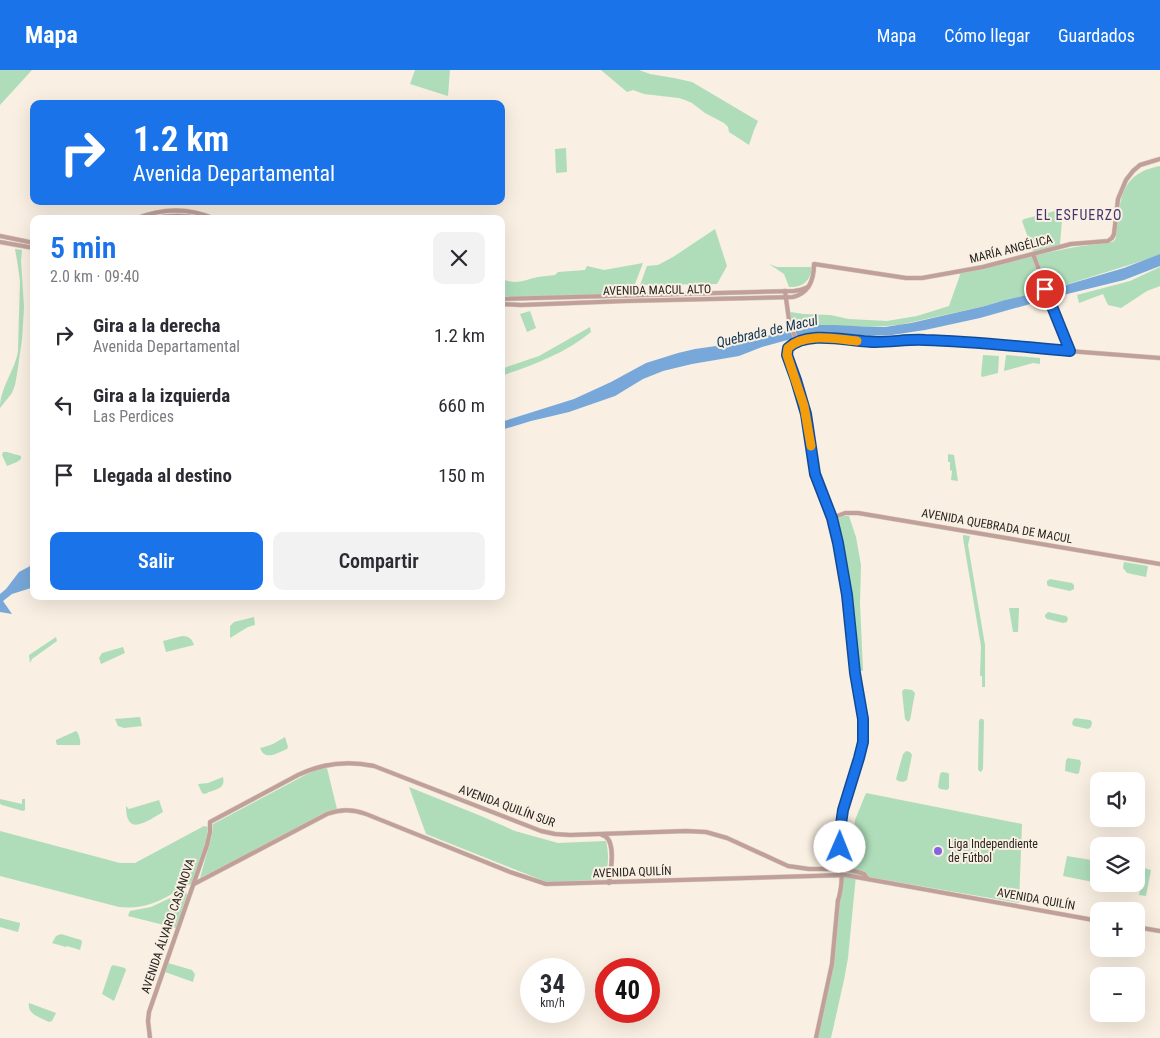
<!DOCTYPE html>
<html lang="es">
<meta charset="utf-8">
<style>
body{margin:0;font-family:"Roboto Condensed",sans-serif;background:#f2f2f3;color:#2b2b33;height:100vh;display:flex;flex-direction:column;font-size:19px;white-space:nowrap}
*{box-sizing:border-box;margin:0}
p{font-size:16px;color:#7c7c81}
.icon{flex:none;width:28px;height:28px;fill:none;stroke:currentColor;stroke-width:2;stroke-linecap:round;stroke-linejoin:round}
.map{position:relative;flex:1;overflow:hidden}
.details{position:absolute;left:30px;top:145px;width:475px;height:385px;display:flex;flex-direction:column;background:#fff;border-radius:10px;box-shadow:0 5px 20px #0002}
.details>*{flex:none}
.hud{position:absolute;left:30px;top:30px;width:475px;height:105px;border-radius:10px;box-shadow:0 5px 20px #0002;background:#1a73e8;color:#fff;overflow:hidden}
.fabs{position:absolute;left:1090px;top:702px;display:grid;gap:10px}
.fabs a{display:grid;place-items:center;width:55px;height:55px;border-radius:10px;background:#fff;box-shadow:0 5px 20px #0002;font-size:25px}
.speed{position:absolute;left:520px;top:888px;display:flex;gap:10px;font-size:25px;font-weight:700;text-align:center}
.speed>*{display:grid;place-content:center;width:65px;height:65px;border-radius:50%;background:#fff;box-shadow:0 5px 20px #0002;line-height:1}
.speed small{font-size:12px;font-weight:400}
.speed .limit{border:8px solid #d22;background:#fff;color:#111}
.pin{position:absolute;display:grid;place-items:center;width:42px;height:42px;color:#fff;margin:-21px;border:2px solid #fff;border-radius:50%;box-shadow:0 1px 5px #0007}
.me{position:absolute;width:55px;margin:-28px;rotate:1deg;stroke-linejoin:round;filter:drop-shadow(0 0 4px #0008)}
.turn{display:flex;align-items:center;gap:18px;height:105px;padding:0 20px;font-size:22px}
.turn .icon{width:65px;height:65px;stroke-width:2.5}
.turn b{display:block;font-size:35px;line-height:42px}
.round{display:grid;place-items:center;flex:none;width:52px;height:52px;border-radius:10px;background:#f2f2f3}
.head{display:flex;align-items:center;justify-content:space-between;height:85px;padding:0 20px}
h1{font-size:30px;font-weight:600;line-height:38px;color:#1a73e8}
.action{display:flex;gap:10px;margin-top:auto;padding:10px 20px}
.action a{flex:1;height:58px;border-radius:10px;background:#1a73e8;color:#fff;font-size:20px;font-weight:600;line-height:58px;text-align:center}
.action a+a{background:#f2f2f3;color:#2b2b33}
ul{padding:0;list-style:none}
li{display:flex;align-items:center;gap:15px;height:70px;padding:0 20px}
li div{flex:1}
li b{display:block;font-size:19px}
li em{font-style:normal}
header{display:flex;align-items:center;gap:30px;box-sizing:border-box;height:70px;padding:0 25px;background:#1a73e8;color:#fff}
header strong{font-size:24px}
nav{display:flex;gap:28px;margin-inline-start:auto;font-size:18px}
.map>svg:first-child{display:block}
.green{fill:#afddba}
.water{fill:#77a8d9}
.lines{fill:none;stroke-linecap:round;stroke-linejoin:round}
.minor-casing{stroke:#d4cbbf;stroke-width:5}
.minor{stroke:#c1a09a;stroke-width:4}
.route-casing{stroke:#114b97;stroke-width:12}
.route{stroke:#1a73e8;stroke-width:9}
.slow{stroke:#f59e0b;stroke-width:9}
.poi-dot{fill:#8664e0;stroke:#f9efe2;stroke-width:2}
.labels{text-anchor:middle;dominant-baseline:central;stroke-width:4;stroke-linejoin:round;paint-order:stroke}
.street-label{font-size:12px;fill:#292521;stroke:#f9efe2}
.poi-label{font-size:12px;fill:#292521;stroke:#f9efe2;text-anchor:start}
.neighbourhood-label{font-size:14px;letter-spacing:1px;fill:#433470;stroke:#f9efe2}
.water-label{font-size:14px;font-style:italic;fill:#0e3353;stroke:#f9efe2}
</style>
<header>
<strong>Mapa</strong>
<nav><a>Mapa</a><a>Cómo llegar</a><a>Guardados</a></nav>
</header>
<div class="map">
<svg width="1160" height="968" viewBox="0 0 1160 968">
<rect width="100%" height="100%" fill="#f9efe2"/>
<!-- green -->
<g class="green">
<path d="M0,0h32l-32,35z"/>
<path d="M415,0h35l-2,26 -38,-12z"/>
<path d="M601,0h38l11,4 24,4 18,4 66,39 -4,9 -5,15 -20,-13 -1,-5 -4,-4 -19,-10 -13,-10 -7,-3 -6,-2 -35,-4 -11,-4 -6,2z"/>
<path d="M566,78l1,24 -11,1 -1,-24z"/>
<path d="M1160,96v88l-15,6 -96,30 -44,10 -20,6 -86,19 -27,2 -50,-2 -26,3 -4,-6 -2,-10 14,2 26,1 19,4 38,2 30,-5 32,-10 11,-31 -1,-2 77,-18 39,-8 37,-5 3,-2 1,-4c5,-35 2,-62 44,-70z"/>
<path d="M1063,139l-3,35 -1,2 -23,5h-3l-11,-30 2,-2z"/>
<path d="M715,159l12,37 -10,18 -77,1 7,-19 11,-1 15,-8z"/>
<path d="M15,179l7,1 -1,11 3,46 -2,32 -5,35 -2,11 -3,8 -12,15c0,-20 14,-36 18,-56l2,-71 -2,-15z"/>
<path d="M643,193l-8,21 -8,11 -126,2v-19c15,8 22,2 37,-1 5,-1 11,-1 17,-2l3,-3 27,-2 2,-4 17,4z"/>
<path d="M769,194l8,3h35c-1,14 -10,21 -23,20l-5,-13z"/>
<path d="M1160,197v19l-13,5 -26,17 -13,-3 -5,-11 -24,9 -2,-8 53,-14z"/>
<path d="M530,241l6,17 -9,4 -7,-18z"/>
<path d="M590,257l1,5c-27,22 -58,33 -90,44v-7l38,-13z"/>
<path d="M983,285l16,1 -1,17 -16,4 -1,-2z"/>
<path d="M1006,285l34,3v6l-7,-1 -29,8z"/>
<path d="M3,382h4l14,4v3l-4,3 -10,4 -5,-11z"/>
<path d="M948,384l6,1 4,26 -7,-1 1,-9 -2,-1v-8h-2z"/>
<path d="M843,446h6l7,21 5,28 -1,38 3,68 -7,-1c-5,-51 -9,-102 -22,-150z"/>
<path d="M963,465l7,1 -2,9 17,100v42h-3v-11h-2l1,-30 -18,-108z"/>
<path d="M1124,492l24,4 -2,11 -19,-4 -4,-5z"/>
<path d="M1050,509l22,4 2,2v4l-4,2 -22,-5 -1,-2v-3z"/>
<path d="M1009,538h10l-1,24h-5z"/>
<path d="M1048,542l18,4 2,2 -1,4 -4,1 -16,-4 -2,-2v-2z"/>
<path d="M254,547l1,8 -7,2 -18,11v-12l4,-4z"/>
<path d="M182,566c7,0 10,3 12,9l-28,7 -3,-11z"/>
<path d="M56,567l1,4 -25,18 -2,4 -1,-8z"/>
<path d="M123,577l2,6 -24,11 -2,-6 3,-5z"/>
<path d="M905,619l7,1 3,3 -5,27 -2,2 -3,-3 -3,-27 1,-2z"/>
<path d="M140,647l2,9 -18,2 -6,-2 -3,-7z"/>
<path d="M1075,648l15,2 2,2 -1,5 -3,2 -14,-3 -2,-2 1,-4z"/>
<path d="M980,649h3l1,2 -1,48 -2,3 -2,-1 -1,-2 1,-48z"/>
<path d="M76,661c3,2 5,11 4,14h-23l-1,-3v-2z"/>
<path d="M285,667l3,10 -1,2c-10,4 -23,13 -27,-2l1,1 12,-4z"/>
<path d="M906,681l4,1 2,3 -5,25 -4,2 -5,-1 -2,-2 7,-25z"/>
<path d="M1068,688l12,2 1,3 -2,10 -2,1 -12,-3 1,-11z"/>
<path d="M326,694l11,45 -15,6 -122,63 12,-43 1,-11z"/>
<path d="M942,702l6,1 1,1v14l-2,2 -7,-1 -2,-2 2,-13z"/>
<path d="M223,707c3,13 -9,12 -18,17l-3,-1 -4,-9 10,-1z"/>
<path d="M409,717l72,29 34,15 43,12 48,-2c3,14 3,25 -2,38l-55,4 -123,-49z"/>
<path d="M866,723l156,31 -3,79 -163,-28 -8,83 -4,22 -13,58h-13l16,-82 8,-98 14,-1 -3,-12 2,-25z"/>
<path d="M0,729l22,5v-5h3v11l-2,1 -21,-6 -2,-1z"/>
<path d="M159,730l4,12c-16,9 -37,26 -37,-6l3,3z"/>
<path d="M204,756l4,1 -1,11 -15,45c-6,4 -12,7 -18,10 -20,11 -32,16 -55,14l-119,-31v-45l120,32h15z"/>
<path d="M1067,786l30,5 -4,21 -30,-6z"/>
<path d="M1144,798l7,2 -5,26 -7,-1z"/>
<path d="M186,821l1,5 -11,32 -48,-12 2,-5 21,-4 32,-15z"/>
<path d="M0,848l20,5v1l-2,8 -18,-5z"/>
<path d="M61,864l20,6 1,2 -2,8 -13,-4 -1,1 -14,-4 4,-7z"/>
<path d="M168,893l24,7 3,4 -2,8 -28,-10z"/>
<path d="M113,895l12,3 1,2 -12,31 -12,-7 9,-27z"/>
<path d="M29,933l27,10 -4,8 -3,1c-9,-5 -22,-7 -20,-19z"/>
</g>
<!-- water -->
<g class="water">
<path d="M1160,184v12l-36,14 -69,17 -75,21 -55,12 -33,5 -23,1 -40,-4 -16,1 -51,14 -23,9 -47,8 -29,7 -20,8 -28,17 -46,16 -38,9 -30,9v-8l73,-23 37,-17 35,-19 32,-10 17,-4 49,-7 52,-14 16,-3h24l36,2h13l26,-4 74,-17 20,-6 44,-10 75,-22z"/>
<path d="M34,494v23l-22,7 -9,7 9,13 -12,-2v-18l6,-5 13,-17z"/>
</g>
<g class="lines">
<defs>
<g id="minor">
<path d="M135,149c27,-11 53,-12 80,0"/>
<path d="M152,149c16,-4 32,-5 48,0"/>
<path d="M0,166l34,7"/>
<path d="M0,172l34,6"/>
<path d="M1033,184l37,97"/>
<path d="M785,221l4,29 8,22"/>
<path d="M501,229l293,-8 6,-1 8,-3"/>
<path d="M501,234l20,1 104,-4 168,-4c16,-4 21,-18 21,-33l92,14h16l61,-11 88,-23 37,-3 4,-3 2,-4 4,-35 8,-19 7,-9 7,-6 20,-6"/>
<path d="M832,448l13,-5h13l302,51"/>
<path d="M602,765c15,3 9,36 7,48"/>
<path d="M194,814l133,-70c13,-5 26,-5 39,0l144,58 36,12 299,-9 254,46"/>
<path d="M838,831c8,-26 1,-54 3,-81l20,-70 3,-17 -1,-14 -8,-46 -8,-78 -9,-52 -6,-25 -17,-44 -7,-51 -3,-17 -18,-51v-7l7,-4 10,-4 11,-2 60,4 51,-2 234,18"/>
<path d="M1136,857l24,4"/>
<path d="M150,968l-2,-17 1,-9 58,-167 3,-13v-10l88,-47c25,-12 49,-15 76,-9l167,65 14,3 15,1 116,-4 20,1 21,6 61,28 21,3h32l13,2 10,3 3,4"/>
<path d="M816,968l16,-74 6,-64"/>
</g>
</defs>
<!-- minor casing -->
<use href="#minor" class="minor-casing"/>
<!-- minor -->
<use href="#minor" class="minor"/>
</g>
<g class="lines">
<defs>
<path id="route" d="M840,777v-16l3,-21 16,-52 4,-16v-23l-8,-46 -8,-78 -9,-52 -6,-25 -17,-44 -9,-60 -10,-34 -9,-25 1,-7c20,-19 62,-6 88,-6 17,0 33,-3 49,-2 48,1 97,7 145,11l-25,-62"/>
</defs>
<!-- route casing -->
<use href="#route" class="route-casing"/>
<!-- route -->
<use href="#route" class="route"/>
<!-- slow -->
<path class="slow" d="M811,376l-7,-40 -17,-51 1,-7c17,-16 47,-9 69,-7"/>
</g>
<!-- markers -->
<circle class="poi-dot" cx="938" cy="781" r="5"/>
<g class="labels">
<!-- street labels -->
<g class="street-label">
<text transform="translate(1011 179) rotate(-14)">MARÍA ANGÉLICA</text>
<text transform="translate(657 220) rotate(-1)">AVENIDA MACUL ALTO</text>
<text transform="translate(997 456) rotate(10)">AVENIDA QUEBRADA DE MACUL</text>
<text transform="translate(507 736) rotate(20)">AVENIDA QUILÍN SUR</text>
<text transform="translate(632 802) rotate(-2)">AVENIDA QUILÍN</text>
<text transform="translate(1036 829) rotate(10)">AVENIDA QUILÍN</text>
<text transform="translate(168 856) rotate(-71)">AVENIDA ÁLVARO CASANOVA</text>
</g>
<!-- poi labels -->
<g class="poi-label">
<text x="948" y="774">Liga Independiente<tspan x="948" dy="14">de Fútbol</tspan></text>
</g>
<!-- neighbourhood labels -->
<g class="neighbourhood-label">
<text x="1079" y="145">EL ESFUERZO</text>
</g>
<!-- water labels -->
<g class="water-label">
<text transform="translate(767 261) rotate(-13)">Quebrada de Macul</text>
</g>
</g>
</svg>
<div class="fabs">
<a><svg class="icon" aria-label="sound" viewBox="0 0 24 24"><path d="M4 9h4l5-4v14l-5-4H4zM17 9q2 3 0 6"/></svg></a>
<a><svg class="icon" aria-label="layers" viewBox="0 0 24 24"><path d="M12 4l9 5-9 5-9-5zM3 14l9 5 9-5"/></svg></a>
<a>+</a>
<a>−</a>
</div>
<div class="speed"><div>34<small>km/h</small></div><div class="limit">40</div></div>
<div class="pin" style="left:1045px;top:219px;background:#d93025"><svg class="icon" aria-label="arrive" viewBox="0 0 24 24"><path d="M6 21V4h12l-3 4 3 4H6"/></svg></div>
<svg class="me" style="left:840px;top:777px" viewBox="-20 -20 40 40"><circle r="19" fill="#fff"/><path d="M0-13L10 11 0 6-10 11z" fill="#1a73e8"/></svg>
<div class="hud">
<div class="turn"><svg class="icon" aria-label="right" viewBox="0 0 24 24"><path d="M7 20v-9h11M14 6l5 5-5 5"/></svg><div><b>1.2 km</b>Avenida Departamental</div></div>
</div>
<section class="details">
<div class="head"><div><h1>5 min</h1><p>2.0 km · 09:40</p></div><a class="round"><svg class="icon" aria-label="close" viewBox="0 0 24 24"><path d="M6 6l12 12M18 6L6 18"/></svg></a></div>
<ul>
<li><svg class="icon" aria-label="right" viewBox="0 0 24 24"><path d="M7 20v-9h11M14 6l5 5-5 5"/></svg><div><b>Gira a la derecha</b><p>Avenida Departamental</p></div><em>1.2 km</em></li>
<li><svg class="icon" aria-label="left" viewBox="0 0 24 24"><path d="M17 20v-9H6M10 6l-5 5 5 5"/></svg><div><b>Gira a la izquierda</b><p>Las Perdices</p></div><em>660 m</em></li>
<li><svg class="icon" aria-label="arrive" viewBox="0 0 24 24"><path d="M6 21V4h12l-3 4 3 4H6"/></svg><div><b>Llegada al destino</b></div><em>150 m</em></li>
</ul>
<div class="action"><a>Salir</a><a>Compartir</a></div>
</section>
</div>
